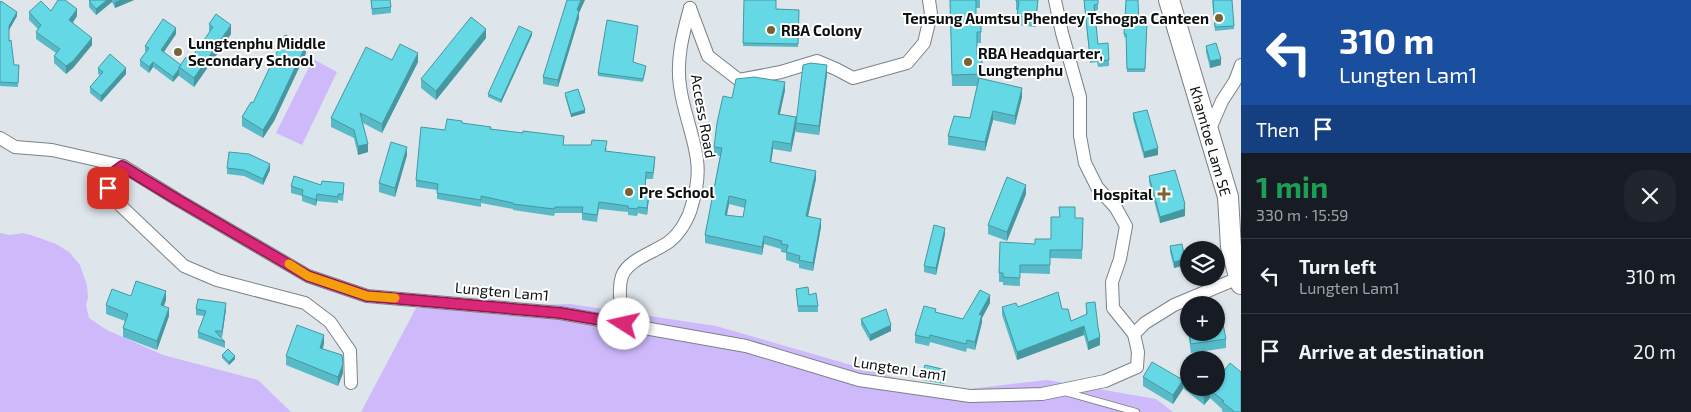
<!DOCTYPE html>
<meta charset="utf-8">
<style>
body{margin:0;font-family:"Exo 2",sans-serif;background:#20242c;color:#f1f3f6;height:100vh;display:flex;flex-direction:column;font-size:19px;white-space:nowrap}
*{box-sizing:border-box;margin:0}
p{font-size:16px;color:#9ea1a6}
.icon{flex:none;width:28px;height:28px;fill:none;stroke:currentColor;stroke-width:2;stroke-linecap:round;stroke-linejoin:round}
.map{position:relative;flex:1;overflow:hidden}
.side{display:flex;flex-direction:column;background:#171b24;width:450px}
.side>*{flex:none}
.guide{background:#1a4fa0;color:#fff;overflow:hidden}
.tools{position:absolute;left:1180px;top:241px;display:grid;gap:10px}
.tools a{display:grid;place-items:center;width:45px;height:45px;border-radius:50%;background:#171b24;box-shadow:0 1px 4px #0004;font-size:25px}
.pin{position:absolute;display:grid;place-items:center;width:42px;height:42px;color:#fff;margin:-21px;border-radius:10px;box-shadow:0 2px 8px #0006}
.me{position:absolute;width:55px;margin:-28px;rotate:280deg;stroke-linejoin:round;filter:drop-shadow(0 0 4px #0008)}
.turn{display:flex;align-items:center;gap:18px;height:105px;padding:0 15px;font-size:22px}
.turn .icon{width:65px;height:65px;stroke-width:2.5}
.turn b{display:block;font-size:35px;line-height:42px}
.then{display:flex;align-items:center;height:48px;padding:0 15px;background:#0003;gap:10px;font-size:19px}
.round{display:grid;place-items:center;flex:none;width:52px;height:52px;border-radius:20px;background:#20242c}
.head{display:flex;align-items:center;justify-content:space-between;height:85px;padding:0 15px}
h1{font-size:30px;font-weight:700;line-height:38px;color:#1e9e55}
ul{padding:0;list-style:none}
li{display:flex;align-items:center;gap:15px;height:75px;padding:0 15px;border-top:1px solid #363941}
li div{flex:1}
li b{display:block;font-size:19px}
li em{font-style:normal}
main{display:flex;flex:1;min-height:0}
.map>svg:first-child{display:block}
.green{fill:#ceb9fb}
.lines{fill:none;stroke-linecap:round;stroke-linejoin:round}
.service-casing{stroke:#7c8286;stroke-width:8}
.minor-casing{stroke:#7c8286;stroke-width:14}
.primary-casing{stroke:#7c8286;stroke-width:22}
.service{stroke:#fff;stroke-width:6}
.minor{stroke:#fff;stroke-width:12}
.primary{stroke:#fff;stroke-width:20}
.wall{fill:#57bac6;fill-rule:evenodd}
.shaded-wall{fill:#4797a1}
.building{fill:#65d8e6;stroke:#4797a1;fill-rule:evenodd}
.route-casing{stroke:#8e194d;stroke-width:12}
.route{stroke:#db2777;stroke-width:9}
.slow{stroke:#f59e0b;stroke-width:9}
.poi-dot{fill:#7a6333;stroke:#fff;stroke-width:2}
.labels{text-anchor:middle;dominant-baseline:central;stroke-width:4;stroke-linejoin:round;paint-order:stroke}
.poi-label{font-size:15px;font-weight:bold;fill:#0d1011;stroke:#fff;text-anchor:start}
.street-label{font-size:15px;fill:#0d1011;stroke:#fff}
</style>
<main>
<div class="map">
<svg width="1241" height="412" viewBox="0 0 1241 412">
<rect width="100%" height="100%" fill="#dfe6eb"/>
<!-- green -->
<g class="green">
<path d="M313,59l24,13 -35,73 -26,-12z"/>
<path d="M0,233l10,2 13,-2 8,2 25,9 13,8 11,13 7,20 1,13 -2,7 3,13 18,12 56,25 95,25 33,32h-291z"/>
<path d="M570,304l146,22 194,56 51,8 86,-10 109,19 17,13h-812l55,-104z"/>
</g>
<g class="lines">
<defs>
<path id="service" d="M1065,392l71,20"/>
<g id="minor">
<path d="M1055,0l7,33 18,64v39l5,27 12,24 19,21 10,18 -6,33 -8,23 1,26 21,26"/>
<path d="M690,8l18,48 31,24 42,-8 36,-11 19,8 17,9 54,-15 17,-20 7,-29 -2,-14"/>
<path d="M1209,131l13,-30 13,-20 6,-16"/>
<path d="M0,138l15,9 37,3 71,16"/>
<path d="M624,324c-2,-15 -7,-33 -2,-48 6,-17 34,-24 48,-35 10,-8 19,-23 22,-36 4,-13 7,-30 5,-45 -3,-25 -14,-49 -17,-74 -4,-26 3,-53 10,-78"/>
<path d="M351,383l-1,-32 -20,-29 -25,-19 -88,-23 -33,-14 -63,-60 -13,-18 6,-15 9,-7 55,34 130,76 59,20 193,17 186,33 113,34 111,16 72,-2 63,-13 32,-14 1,-15 -4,-18 11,-11 29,-18 67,-28"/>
</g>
<path id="primary" d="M1169,0l59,197 3,50 10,37"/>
</defs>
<!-- service casing -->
<use href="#service" class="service-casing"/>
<!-- minor casing -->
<use href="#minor" class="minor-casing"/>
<!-- primary casing -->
<use href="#primary" class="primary-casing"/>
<!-- service -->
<use href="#service" class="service"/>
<!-- minor -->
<use href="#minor" class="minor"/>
<!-- primary -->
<use href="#primary" class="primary"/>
</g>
<!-- wall -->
<g class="wall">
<path d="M91,0h43l-19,8 -3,-6 -16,13 -7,-8v-6z"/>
<path d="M371,0l20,7v6l-19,2z"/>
<path d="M744,0l32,9 23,1 -1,37 -55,-1z"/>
<path d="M950,0h30v8h-4v12l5,12v11h-4v12h5v24l40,18 -7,28 -22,-5 -8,31 -37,-6v-9l22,-18 7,-32h-25z"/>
<path d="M1016,0h22l-2,27 -19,-2 1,-15h-2z"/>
<path d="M1084,0h14v10l-4,1 4,33 11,16v6l-11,1 -1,-5 -7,1z"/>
<path d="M1126,0l13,23 8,-1 -2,50h-18l-1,-35h-2z"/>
<path d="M1212,0l22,26v3l-19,2z"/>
<path d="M0,3l17,13 -8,14v11l5,24h5l-1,22 -18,-1z"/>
<path d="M51,11l26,5 -4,7 19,22 -19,23 -7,6 -12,-11v-7l2,-3 -20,-14v-7l2,-3 -9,-9v-8z"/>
<path d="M579,13v5l-21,69 -15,-3v-7z"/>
<path d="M209,24l22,10 -37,53 -15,-11v-1l-6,7 -20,-15 -4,6 -9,-7v-6l6,-8 -1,-1v-5l31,-12 -12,18 17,13 9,-5 19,-27z"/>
<path d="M638,29l-5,33 13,7 -3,13 -45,-6v-3z"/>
<path d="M532,35l-31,68 -13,-6v-3z"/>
<path d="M486,38l-50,62 -15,-12v-9z"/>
<path d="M1206,46l15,19 -11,3 -4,-16z"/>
<path d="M306,53l-32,68 -11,17 -21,-12v-9l11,-14z"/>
<path d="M392,60l26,2 -36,71 -19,-10 5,29 -10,3 -4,-17 -23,-11v-9z"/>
<path d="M98,68l28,6 -25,28 -11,-9v-6l10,-12 -2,-1z"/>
<path d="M827,74l-8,61 -23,-3v-4l-5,24 -18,-3 -2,13 45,17 -8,38 13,10 -8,44 -14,-3v-4l-13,-4v-7l-5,-1v-3l-17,-5 -2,11 -57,-12v-8l15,-79 -6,-1v-8l18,-49 53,-8 -5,24 16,3zM729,204l16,4 -2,9 -16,-2z"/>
<path d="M565,93l20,20 -14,4 -6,-21z"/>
<path d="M1133,113l25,42 -14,3 -11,-39z"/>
<path d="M462,123l29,6 73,13 -1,3 44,3 -1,3 49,12 -2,16h-7l-1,11 4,7 -2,18 -9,-2 -1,3 -9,-1v-3l-29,-3 -2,13 -15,-2v-7h-27l-1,3 -41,-6v-1l-32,-6v4l-44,-8v-9l-21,-3v-7l29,-50z"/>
<path d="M407,155l-12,42 -16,-5v-9z"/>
<path d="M227,168l43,2 -7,15 -19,-9 -17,-2z"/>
<path d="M1149,176l36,28v12l-25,7 -11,-41z"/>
<path d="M321,185l23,4 -1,12 -5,-1v3l-21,-2 -1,5 -14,-5v-5l-11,-3v-7z"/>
<path d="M1026,194l-19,47 -19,-7v-9z"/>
<path d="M1075,218h8l-1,41 -32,-1v16l-30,-1v13l-17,-1v-3h-4v-9l36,-29 16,-5z"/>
<path d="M945,234l-9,41 -12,-3v-6z"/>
<path d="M1170,246l15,19 -11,3 -4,-16z"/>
<path d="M796,289l13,6 9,11v6h-20z"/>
<path d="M131,296l35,4 -2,6 5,10 -12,34 -34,-13v-9l2,-7 -19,-7v-9z"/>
<path d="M990,303l-8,15v4l-7,28 -8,-2 -1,4 -36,-10 -1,4 -14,-3v-8l21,-23 27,7z"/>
<path d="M1086,303l12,24 2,18 -12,5 -4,-15 -67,25 -15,-45v-8l60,2 9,12 15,-6z"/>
<path d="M196,309h30l-4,28h-2l5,5v6l-27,-10v-6l6,-16 -8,-1z"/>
<path d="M861,319l30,12 -21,10 -9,-16z"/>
<path d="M1188,323l38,16v9l-35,5 -3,-21z"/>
<path d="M324,343l-1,6 20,24 -5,13 -52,-21v-9z"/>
<path d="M222,355l13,4 -6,6 -7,-7z"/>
<path d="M1189,369v19h27l25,24h-18l-1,-1v-2l-12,-11 -6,7 -21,-17 -10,16 -30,-18v-9l38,2v-1z"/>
<path d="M922,374l24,3 -2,7 -22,-4z"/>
</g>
<!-- shaded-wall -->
<g class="shaded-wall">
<path d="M107,0h5v2l-16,13v-6z"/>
<path d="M120,0h14l-19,8v-6z"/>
<path d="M581,0h4l-6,13v5l-21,69v-7l19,-70z"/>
<path d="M77,9v7l-8,11v-7z"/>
<path d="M17,12v4l-8,14v-4z"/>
<path d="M231,25v9l-37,53v-9z"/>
<path d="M176,28v6l-15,22v-6z"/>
<path d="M486,29v9l-50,62v-9z"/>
<path d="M532,32v3l-31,68v-3z"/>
<path d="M92,38v7l-19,23 -7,6v-8z"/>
<path d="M306,45v8l-32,68 -11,17v-8z"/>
<path d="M418,53v9l-36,71v-9z"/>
<path d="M1221,59v6l-11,3v-7z"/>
<path d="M153,62v5l-4,6v-6z"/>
<path d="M827,65v9l-8,61v-9z"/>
<path d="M126,68v6l-25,28v-6z"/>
<path d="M179,69v6l-6,7v-5z"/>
<path d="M785,82v8l-7,32v-8z"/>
<path d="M1022,88v9l-7,28v-9z"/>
<path d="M585,110v3l-14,4v-3z"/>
<path d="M993,111v9l-8,31v-9z"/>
<path d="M796,117v11l-5,24v-8z"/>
<path d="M773,141v8l-3,21v-8z"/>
<path d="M368,144v8l-10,3v-9z"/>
<path d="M407,147v8l-12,42v-9z"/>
<path d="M1158,148v7l-14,3v-6z"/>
<path d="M270,164v6l-7,15v-6z"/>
<path d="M816,171v8l-10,46v-9z"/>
<path d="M1026,185v9l-19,47v-9z"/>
<path d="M649,191v6l-2,18v-7z"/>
<path d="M317,194v7l-1,5v-6z"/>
<path d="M729,196v8l-4,19v-8z"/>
<path d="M1185,204v12l-25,7v-6z"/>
<path d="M821,219v8l-8,44v-8z"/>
<path d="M945,228v6l-9,41v-7z"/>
<path d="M764,236v8l-2,11v-8z"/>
<path d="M1185,259v6l-11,3v-6z"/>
<path d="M166,291v9l-5,13v-8z"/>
<path d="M990,295v8l-8,15v4l-7,28v-8l4,-27z"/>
<path d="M226,303v6l-4,28v-6z"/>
<path d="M169,308v8l-12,34v-9z"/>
<path d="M891,325v6l-21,10v-6z"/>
<path d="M1084,326v9l-67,25v-8z"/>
<path d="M324,335v8l-4,14v-9z"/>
<path d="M1100,337v8l-12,5v-8z"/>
<path d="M235,356v3l-6,6v-3z"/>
<path d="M343,364v9l-5,13v-9z"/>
<path d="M946,370v7l-2,7v-6z"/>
<path d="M1183,380v9l-10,15v-9z"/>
<path d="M1210,390v8l-6,7v-8z"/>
</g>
<!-- building -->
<g class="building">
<path d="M58,0h7l12,9 -8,11 23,18 -19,23 -7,5 -12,-10 6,-7 -24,-17 5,-7 -12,-13 12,-11 10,10z"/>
<path d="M91,0h16l-11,9 -7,-8z"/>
<path d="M371,0h19l1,7 -19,2z"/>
<path d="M567,0h14l-4,10 2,1 -21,69 -15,-3z"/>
<path d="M744,0h32v9l23,1 -1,34 -55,-1z"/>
<path d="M950,0h26v20h5v12h-4v23h5v19l-30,1z"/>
<path d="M1016,0h22l-2,18 -19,-2 2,-14 -3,-1z"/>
<path d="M1084,0h14v4l-4,1 4,39 10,-1 1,17 -11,1 -1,-5 -7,1z"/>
<path d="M1126,0h12l1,23 8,-1 -2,47h-18l-1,-35h-2z"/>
<path d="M1213,0h19l2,26 -19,1z"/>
<path d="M1,1l16,11 -8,14v15l2,-1 3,25h5l-1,18 -18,-1v-79z"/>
<path d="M216,14l15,11 -37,53 -15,-11 7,-10 4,3 23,-33 -4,-3z"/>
<path d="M471,17l15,12 -50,62 -15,-12z"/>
<path d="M163,19l13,9 -15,22 20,15 -2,2v2l-6,8 -20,-15 -4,5 -9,-7 9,-12 -4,-2z"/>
<path d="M607,20l31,6 -5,36 13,4 -3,13 -45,-6z"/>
<path d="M519,26l13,6 -31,68 -13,-6z"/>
<path d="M285,35l21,10 -32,67 -11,18 -21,-13 9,-15 2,1z"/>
<path d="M1216,43l5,16 -11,2 -4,-15z"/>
<path d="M400,44l18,9 -36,71 -22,-11 8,31 -10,2 -4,-16 -23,-12 35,-71 26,13z"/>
<path d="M110,54l16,14 -25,28 -11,-9 13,-15 -5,-4z"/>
<path d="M811,63l16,2 -8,61 -23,-3 7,-58z"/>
<path d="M754,77l31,5 -7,32 18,3 -5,27 -18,-3 -3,21 46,9 -10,45 15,3 -8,44 -14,-3 1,-4 -14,-4 2,-7 -7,-1 1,-3 -18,-5 -2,11 -57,-12 17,-87 -8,-1 3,-24 6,-27 9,2 4,-19zM729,196l17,4 -3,17 -18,-2z"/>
<path d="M979,78l43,10 -7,28 -22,-5 -8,31 -37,-6 6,-20 16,2z"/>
<path d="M578,89l7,21 -14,4 -6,-21z"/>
<path d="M1147,110l11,38 -14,4 -11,-39z"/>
<path d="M447,119l15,2v2l29,4 -1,2 33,4v-2l41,5 -1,9h28l1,-5 15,1 -2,10 50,6 -2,16 -7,-1 -1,18 4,1 -2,17 -9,-1 -1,2 -9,-1v-2l-29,-4 -2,13 -15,-2 1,-6h-28l-1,2 -41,-5v-1l-32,-7v4l-44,-7 1,-9 -22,-4 5,-53 24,3z"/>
<path d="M391,142l16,5 -12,41 -16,-5z"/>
<path d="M229,152l20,2 21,10 -7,15 -19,-9 -17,-2z"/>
<path d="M1175,170l10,34 -1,1 1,4 -25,8 -11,-41z"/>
<path d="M294,176l27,9 1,-4 22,2 -1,11h-5v3l-21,-3 -1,6 -14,-5 1,-5 -12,-4z"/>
<path d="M1007,177l19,8 -19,47 -19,-7z"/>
<path d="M1059,207h16v11h8l-1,32h-32v15h-30v13l-17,-1v-4h-4l1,-31 35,2v-5h16v-22h9z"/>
<path d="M934,225l11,3 -9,40 -12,-2z"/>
<path d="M1182,244l3,15 -11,3 -4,-16z"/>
<path d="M136,281l30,10 -5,14 8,3 -12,33 -34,-13 5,-14 -22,-9 6,-16 19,7z"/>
<path d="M808,287l1,8 7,-2 2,13h-20l-2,-17z"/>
<path d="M980,290l10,5 -11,20 3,-1 -7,28 -8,-2 -1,4 -36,-9 -1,3 -14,-3 9,-29 12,3 -1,3 28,7z"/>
<path d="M1058,292l4,17h6l3,12 16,-7 -1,-11 9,-1 3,25 2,10 -12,5 -4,-16 -67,26 -15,-45 14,-4 2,4z"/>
<path d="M198,299l28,4 -4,28h-7l10,11 -27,-10 8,-21 -10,-2z"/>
<path d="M886,309l5,16 -21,10 -9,-16z"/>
<path d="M1222,319l4,20 -35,5 -2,-12h27v-12z"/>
<path d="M297,325l27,10 -4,13 22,7 1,9 -5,13 -52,-21z"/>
<path d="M228,349l7,7 -6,6 -7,-7z"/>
<path d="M1152,362l31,18 -10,15 -30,-18z"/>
<path d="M1230,363l11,9v40h-6l-13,-10 2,-1 -14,-11 -6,7 -11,-9h23v-7z"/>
<path d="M925,365l21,5 -2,8 -22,-4z"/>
<path d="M1189,369v15l-8,-6z"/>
</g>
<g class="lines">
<defs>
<path id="route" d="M108,188l6,-16 8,-6 56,34 130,76 59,20 193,17 64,11"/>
</defs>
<!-- route casing -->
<use href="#route" class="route-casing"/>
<!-- route -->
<use href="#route" class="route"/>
<!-- slow -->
<path class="slow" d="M289,264l19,12 59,20 28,2"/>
</g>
<!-- markers -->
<g class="poi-dot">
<circle cx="1219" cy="18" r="5"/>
<circle cx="771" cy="30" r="5"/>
<circle cx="178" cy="52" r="5"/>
<circle cx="968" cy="62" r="5"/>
<circle cx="629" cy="192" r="5"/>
<path d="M1161.5 186.5h5v5h5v5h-5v5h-5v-5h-5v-5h5z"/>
</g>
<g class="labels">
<!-- poi labels -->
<g class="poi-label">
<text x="1209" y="18" text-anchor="end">Tensung Aumtsu Phendey Tshogpa Canteen</text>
<text x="781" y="30">RBA Colony</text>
<text x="188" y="43">Lungtenphu Middle<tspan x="188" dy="17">Secondary School</tspan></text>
<text x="978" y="53">RBA Headquarter,<tspan x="978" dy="17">Lungtenphu</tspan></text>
<text x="639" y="192">Pre School</text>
<text x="1153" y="194" text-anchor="end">Hospital</text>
</g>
<!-- street labels -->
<g class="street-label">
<text transform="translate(704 116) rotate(80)">Access Road</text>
<text transform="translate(1211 141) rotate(74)">Khamtoe Lam SE</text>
<text transform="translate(502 291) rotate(5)">Lungten Lam1</text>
<text transform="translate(900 368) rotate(9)">Lungten Lam1</text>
</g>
</g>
</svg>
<div class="tools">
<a><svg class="icon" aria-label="layers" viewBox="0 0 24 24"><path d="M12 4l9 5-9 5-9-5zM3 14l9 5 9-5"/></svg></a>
<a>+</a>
<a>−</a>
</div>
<div class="pin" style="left:108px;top:188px;background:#d93025"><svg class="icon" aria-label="arrive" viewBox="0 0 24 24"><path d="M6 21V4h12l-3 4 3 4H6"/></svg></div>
<svg class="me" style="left:624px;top:324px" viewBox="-20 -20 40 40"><circle r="19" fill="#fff"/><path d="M0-13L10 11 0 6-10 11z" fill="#db2777"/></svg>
</div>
<section class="side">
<div class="guide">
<div class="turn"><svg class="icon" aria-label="left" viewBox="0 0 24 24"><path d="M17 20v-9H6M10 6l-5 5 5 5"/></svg><div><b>310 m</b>Lungten Lam1</div></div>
<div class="then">Then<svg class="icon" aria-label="arrive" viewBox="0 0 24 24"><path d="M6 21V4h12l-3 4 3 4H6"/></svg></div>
</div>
<div class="head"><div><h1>1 min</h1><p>330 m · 15:59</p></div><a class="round"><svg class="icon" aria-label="close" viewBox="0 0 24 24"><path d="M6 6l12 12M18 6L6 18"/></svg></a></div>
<ul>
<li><svg class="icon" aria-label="left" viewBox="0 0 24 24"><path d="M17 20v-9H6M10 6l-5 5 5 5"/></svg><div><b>Turn left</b><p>Lungten Lam1</p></div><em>310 m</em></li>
<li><svg class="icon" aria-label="arrive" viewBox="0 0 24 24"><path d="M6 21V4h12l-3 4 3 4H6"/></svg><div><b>Arrive at destination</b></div><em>20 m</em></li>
</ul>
</section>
</main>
